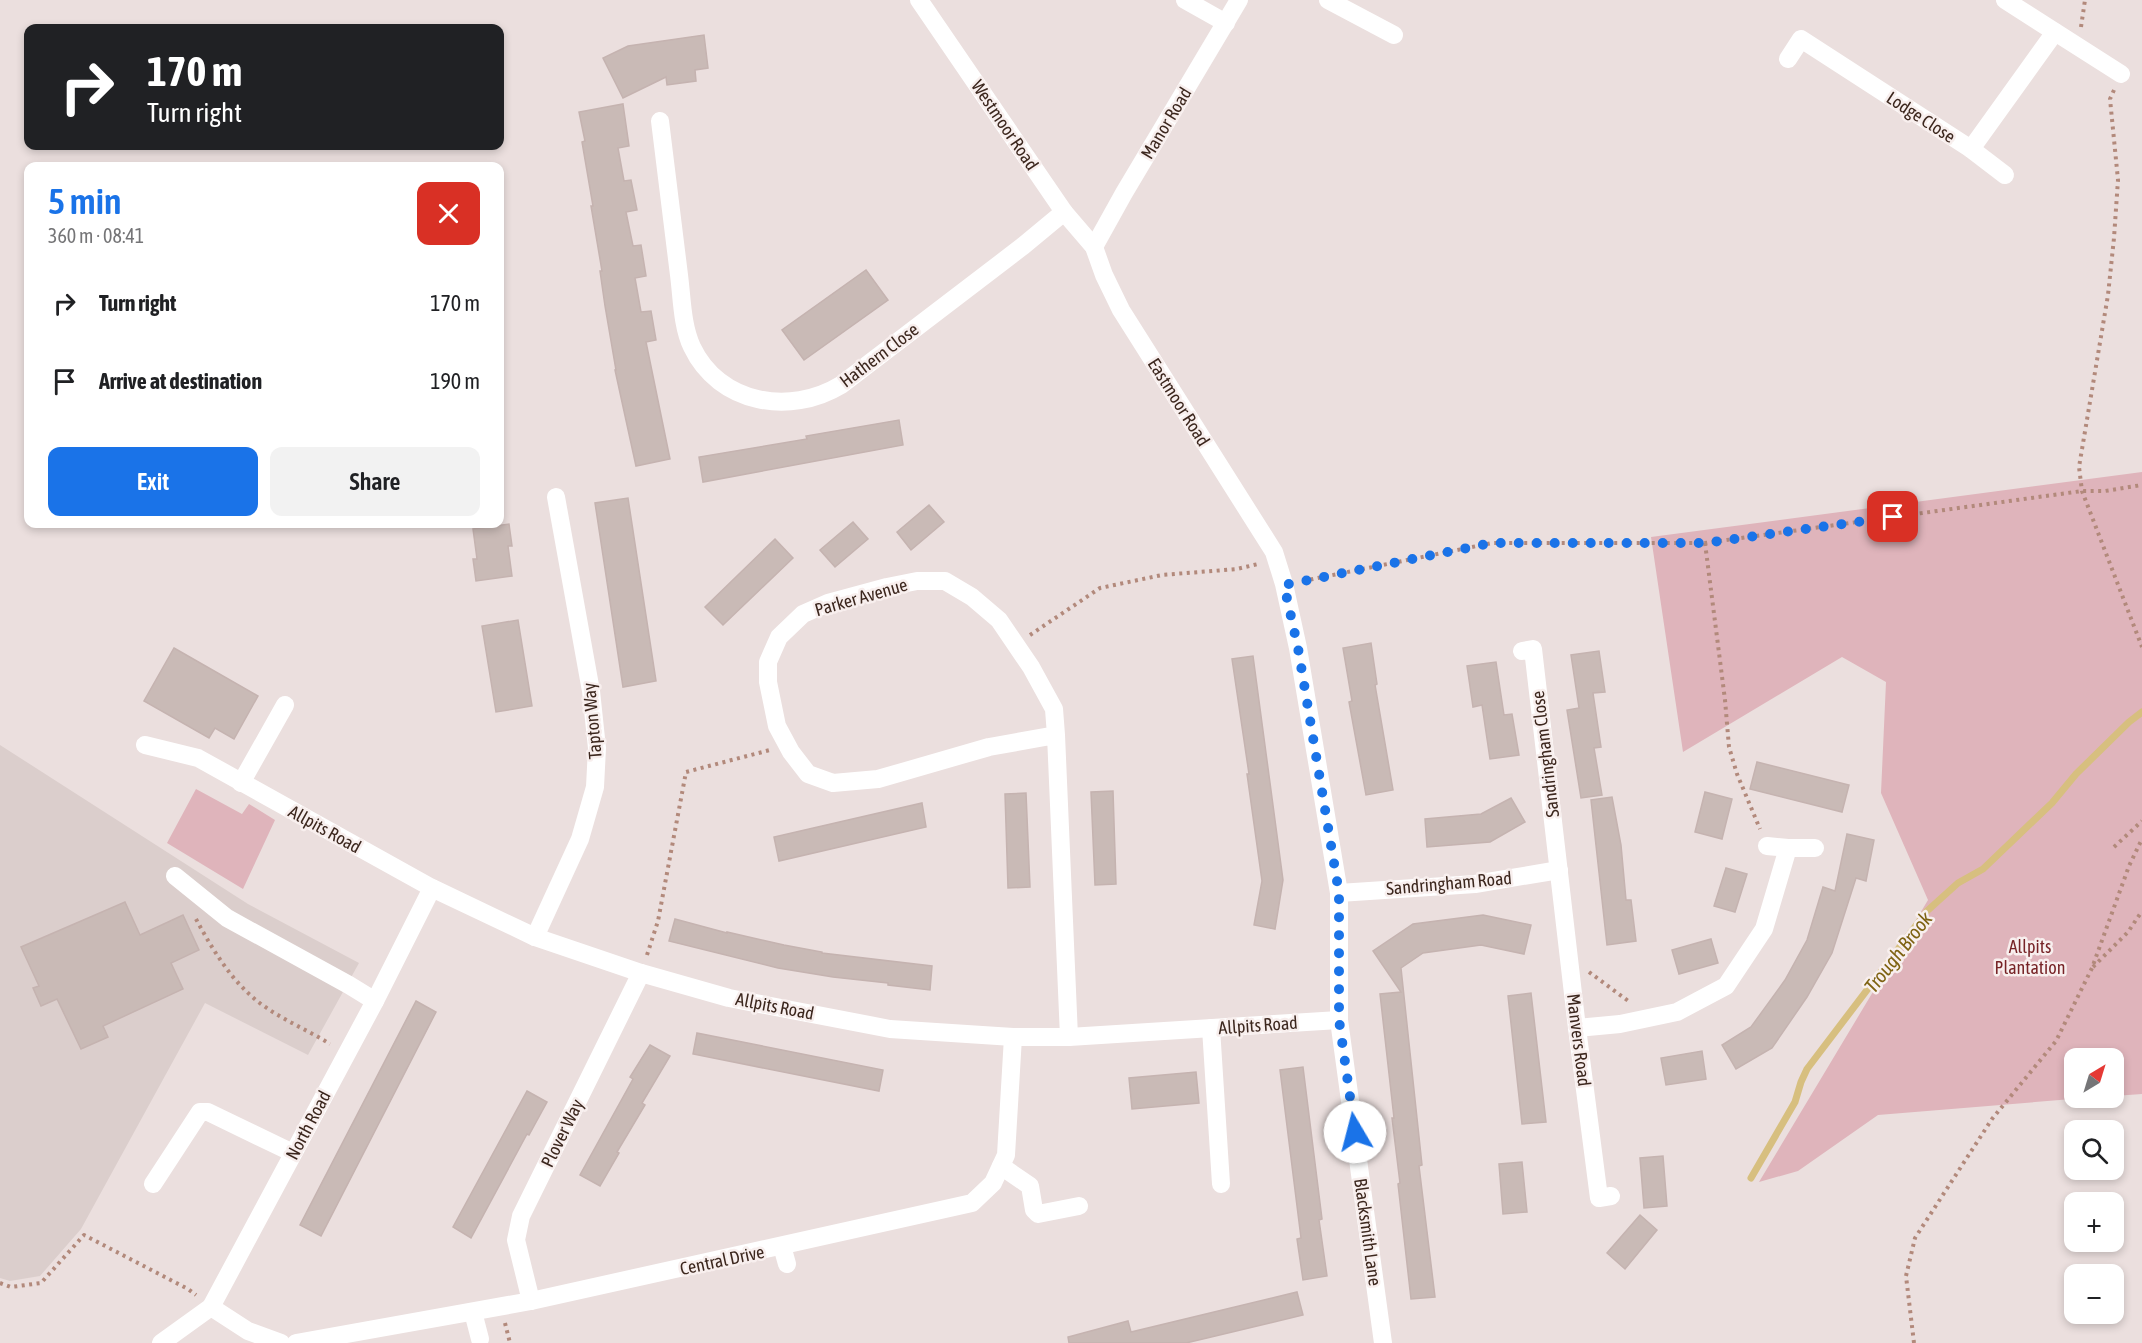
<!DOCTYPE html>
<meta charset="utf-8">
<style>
body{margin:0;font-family:"Asap Condensed",sans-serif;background:#f2f2f2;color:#202124;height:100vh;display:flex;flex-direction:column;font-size:22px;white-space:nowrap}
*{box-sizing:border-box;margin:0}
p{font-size:20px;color:#757577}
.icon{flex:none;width:33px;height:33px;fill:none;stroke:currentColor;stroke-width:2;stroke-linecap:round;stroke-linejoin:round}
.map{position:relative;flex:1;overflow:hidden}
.panel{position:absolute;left:24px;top:162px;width:480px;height:366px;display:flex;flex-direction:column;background:#fff;border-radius:12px;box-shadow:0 3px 9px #0003}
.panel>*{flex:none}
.banner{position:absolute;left:24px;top:24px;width:480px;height:126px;border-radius:12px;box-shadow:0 3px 9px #0003;background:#202124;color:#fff;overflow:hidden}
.needle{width:39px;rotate:38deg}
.tools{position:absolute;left:2064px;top:1048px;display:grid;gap:12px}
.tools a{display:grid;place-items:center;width:60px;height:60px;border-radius:12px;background:#fff;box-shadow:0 3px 9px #0003;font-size:30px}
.pin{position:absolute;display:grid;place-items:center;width:51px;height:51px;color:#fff;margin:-26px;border-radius:12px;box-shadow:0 3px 9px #0006}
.me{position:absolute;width:66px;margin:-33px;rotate:352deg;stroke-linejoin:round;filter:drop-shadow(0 0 4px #0008)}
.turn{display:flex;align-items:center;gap:21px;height:126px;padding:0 24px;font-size:27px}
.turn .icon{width:78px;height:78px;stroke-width:2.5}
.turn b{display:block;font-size:42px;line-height:51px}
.round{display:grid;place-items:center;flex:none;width:63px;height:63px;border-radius:12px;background:#f2f2f2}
.head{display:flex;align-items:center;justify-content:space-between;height:102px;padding:0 24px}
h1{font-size:36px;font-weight:600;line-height:45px;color:#1a73e8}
.button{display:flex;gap:12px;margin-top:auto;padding:12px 24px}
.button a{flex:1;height:69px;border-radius:12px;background:#1a73e8;color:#fff;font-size:24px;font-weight:600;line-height:69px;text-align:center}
.button a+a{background:#f2f2f2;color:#202124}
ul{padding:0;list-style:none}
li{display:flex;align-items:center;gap:18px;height:78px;padding:0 24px}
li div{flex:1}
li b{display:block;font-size:22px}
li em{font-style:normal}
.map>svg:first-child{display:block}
.built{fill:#dbcecc}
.green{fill:#dfb4bb}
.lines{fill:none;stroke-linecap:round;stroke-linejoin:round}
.stream{stroke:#d7bf7f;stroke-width:7}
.building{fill:#c9bab6;stroke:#c5b3b0;stroke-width:1.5}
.path{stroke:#b2897b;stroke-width:4;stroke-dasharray:3 4.5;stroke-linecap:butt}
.minor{stroke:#fff;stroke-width:18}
.route{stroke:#1a73e8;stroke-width:10;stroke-dasharray:0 18}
.labels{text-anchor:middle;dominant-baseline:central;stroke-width:5;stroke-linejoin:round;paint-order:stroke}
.street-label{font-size:18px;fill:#3c271e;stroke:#f8efee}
.park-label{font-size:18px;fill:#772427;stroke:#f8efee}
.water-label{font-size:20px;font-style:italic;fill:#7e6212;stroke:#f8efee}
</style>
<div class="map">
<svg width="2142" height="1343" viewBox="0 0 2142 1343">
<rect width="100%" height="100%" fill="#ebdfde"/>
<!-- built -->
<path class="built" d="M0,745l248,159 111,59 -51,92 -103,-52 -124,226 -41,47 -30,5 -10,-3z"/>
<!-- green -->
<g class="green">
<path d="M2142,472v622l-28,2v-37h-40v39h10l-206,17 -80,56 -39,11 169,-282 -47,-107 5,-111 -44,-25 -159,95 -32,-215z"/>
<path d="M196,789l46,25 7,-10 26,16 -32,69 -76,-46z"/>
</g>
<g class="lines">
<!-- stream -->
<path class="stream" d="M1751,1178l44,-76 6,-20 6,-13 120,-158 31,-28 25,-14 69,-66 24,-29 53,-52 13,-10"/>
</g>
<!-- building -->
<g class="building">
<path d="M704,35l4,33 -13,2 1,11 -29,4 -1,-8 -43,21 -20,-40 25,-12z"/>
<path d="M623,104l6,42 -11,2 6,33 7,-1 6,30 -11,2 7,34 8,-1 5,31 -11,2 6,34 10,-1 5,29 -10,2 24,117 -34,7 -21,-96h1l-11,-64 -5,-35h2l-11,-65h2l-11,-64 3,-1 -6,-29z"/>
<path d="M866,270l22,30 -84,60 -22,-30z"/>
<path d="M899,420l4,25 -200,37 -4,-25 108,-18 -1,-3z"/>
<path d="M628,498l28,183 -33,6 -28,-184z"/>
<path d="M929,505l15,17 -33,28 -14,-18z"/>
<path d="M853,522l15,17 -33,28 -15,-17z"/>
<path d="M509,524l3,22h-4l4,30 -36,5 -3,-22h4l-4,-30z"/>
<path d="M775,539l18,19 -70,67 -18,-18z"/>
<path d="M518,620l14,86 -36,6 -14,-86z"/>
<path d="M1371,643l6,41 -2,1 18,105 -27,5 -17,-93 3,-1 -9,-53z"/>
<path d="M174,648l84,48 -24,43 -19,-11 -6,10 -65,-37z"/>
<path d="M1599,651l6,41 -12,1 8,54 -7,1 8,47 -21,3 -14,-88 12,-2 -8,-53z"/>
<path d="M1253,656l30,224 -8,49 -21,-4 8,-44 -15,-107h2l-17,-115z"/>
<path d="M1496,662l8,53 8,-1 7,41 -29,4 -8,-54 -9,2 -6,-41z"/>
<path d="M1757,762l92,23 -7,27 -92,-23z"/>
<path d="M1113,791l3,93 -21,1 -4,-93z"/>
<path d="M1705,792l27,7 -10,40 -27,-7z"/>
<path d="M1026,793l4,94 -22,1 -3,-94z"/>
<path d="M1612,797l9,48 5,55h5l5,41 -29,4 -16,-145z"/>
<path d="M1511,798l14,24 -35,20 -63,5 -2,-28 56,-5z"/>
<path d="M922,803l4,24 -147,34 -5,-24z"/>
<path d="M1847,834l27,6 -8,41 -10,-3 -24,75 -25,44 -35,51 -36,21 -14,-24 29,-18 34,-47 22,-40 16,-53 12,4z"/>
<path d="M1726,868l21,6 -12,38 -21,-6z"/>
<path d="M125,902l15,33 43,-20 16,35 -28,13 12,26 -80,37 5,11 -27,12 -24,-50 -16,7 -8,-18 6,-2 -18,-39z"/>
<path d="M1483,915l48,10 -7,29 -43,-9 -58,8 -22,15 21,197 -3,1 16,131 -24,2 -13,-115 2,-1 -8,-65h2l-14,-124 21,-2 -28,-41 40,-27z"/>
<path d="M675,919l52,14v-1l57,13 38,7v1l110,13 -2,24 -42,-5v-2l-55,-6 -55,-9 -109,-27z"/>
<path d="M1711,939l7,24 -39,11 -7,-24z"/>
<path d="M1531,993l15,129 -24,2 -14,-128z"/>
<path d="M416,1001l20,11 -115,224 -21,-11z"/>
<path d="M697,1033l186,37 -4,21 -186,-37z"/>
<path d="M650,1045l20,11 -28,47 3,2 -28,47 2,1 -19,33 -20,-11 53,-96 -3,-2z"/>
<path d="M1702,1051l4,28 -40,6 -5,-27z"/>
<path d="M1303,1067l19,152 -3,1 8,56 -24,4 -6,-41 4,-1 -21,-168z"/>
<path d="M1196,1072l3,31 -67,6 -3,-31z"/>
<path d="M527,1091l20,11 -18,33 -2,-1 -56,104 -18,-11z"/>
<path d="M1663,1156l4,50 -23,2 -4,-50z"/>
<path d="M1522,1162l5,50 -24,2 -4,-50z"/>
<path d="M1640,1215l17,15 -32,39 -18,-16z"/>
<path d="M1297,1292l6,23 -96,23 -21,5h-117l-1,-6 60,-16 3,11z"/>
</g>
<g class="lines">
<!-- path -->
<g class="path">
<path d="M2081,27l4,-27"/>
<path d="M2114,90l-4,9 8,81 -4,58 -6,57 -29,172 3,24 60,156"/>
<path d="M1705,543l20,157 4,47 8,27 23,55"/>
<path d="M1303,581l189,-38h213l377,-52h23l37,-6"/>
<path d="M1030,635l70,-47 62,-13 75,-6 21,-5"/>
<path d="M2114,847l28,-26"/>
<path d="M196,919c14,26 30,53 51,73 23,23 56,35 83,52"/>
<path d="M647,955l11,-34 28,-149 84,-22"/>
<path d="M2093,967l35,-35 14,-21"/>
<path d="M1589,972l42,31"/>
<path d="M0,1283l11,4 30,-4 43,-48 104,54 8,6"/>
<path d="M505,1323l5,20"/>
<path d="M1914,1343l-8,-67 9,-38 77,-119 64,-78 36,-73 37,-102 13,-27"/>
</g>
<!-- minor -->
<g class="minor">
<path d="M919,0l145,212 30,35 10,28 17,35 153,242 10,32 14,64 41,245v127l44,323"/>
<path d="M1185,0l41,23"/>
<path d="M1328,0l66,35"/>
<path d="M2005,0l116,74"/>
<path d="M1788,59l13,-20 170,110 84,-117"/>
<path d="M660,121c6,52 13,103 19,154 3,23 3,51 13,72 27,57 98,69 149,38l182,-139 41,-34"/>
<path d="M1971,149l34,26"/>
<path d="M1094,247l30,-54 115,-193"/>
<path d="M1522,651l11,-2 44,379 22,170 12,-2"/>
<path d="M1056,735l-67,12 -111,32 -45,4 -25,-9 -17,-22 -14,-26 -9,-44v-20l11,-25 24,-23 25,-11 59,-16 30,-6h28l27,16 27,23 32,47 23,42 2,26 13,302"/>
<path d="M145,745l53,13 234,130 103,49 106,36 88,25 161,31 123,8h56l270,-17"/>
<path d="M241,783l44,-78"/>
<path d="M1788,848h27"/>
<path d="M175,876l52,42 122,67 26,16"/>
<path d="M1339,893l136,-9 84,-14"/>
<path d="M535,937l45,-98 15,-52 2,-39 -6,-57 -35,-194"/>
<path d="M1211,1028l10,156"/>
<path d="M1577,1028l43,-4 57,-12 49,-26 38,-57 24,-81 -21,-2"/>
<path d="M1001,1166l29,20 4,24 4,4 41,-8"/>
<path d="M153,1184l47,-72h8l85,41"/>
<path d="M782,1246l5,18"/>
<path d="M531,1301l-15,-61 5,-24 120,-243"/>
<path d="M211,1307l37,24 33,12"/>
<path d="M473,1312l7,27"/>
<path d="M161,1343l50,-36 164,-306 57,-113"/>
<path d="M296,1343l235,-42 441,-98 21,-20 13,-28 7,-118"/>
</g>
</g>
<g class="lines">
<!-- route -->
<path class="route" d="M1355,1132l-16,-112v-127l-41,-245 -14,-63 208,-42h213l188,-26"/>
</g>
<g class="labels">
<!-- street labels -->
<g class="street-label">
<text transform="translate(1921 117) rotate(33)">Lodge Close</text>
<text transform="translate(1166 123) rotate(-59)">Manor Road</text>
<text transform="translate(1005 125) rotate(56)">Westmoor Road</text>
<text transform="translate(879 355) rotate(-37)">Hathern Close</text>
<text transform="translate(1179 402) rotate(58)">Eastmoor Road</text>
<text transform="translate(861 597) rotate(-16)">Parker Avenue</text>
<text transform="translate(592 721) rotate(-95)">Tapton Way</text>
<text transform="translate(1545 754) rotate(-97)">Sandringham Close</text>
<text transform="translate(325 829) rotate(29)">Allpits Road</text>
<text transform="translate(1449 883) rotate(-5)">Sandringham Road</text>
<text transform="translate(775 1006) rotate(11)">Allpits Road</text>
<text transform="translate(1258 1025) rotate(-4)">Allpits Road</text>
<text transform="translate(1579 1040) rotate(83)">Manvers Road</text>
<text transform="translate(308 1125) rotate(-62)">North Road</text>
<text transform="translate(562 1133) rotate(-64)">Plover Way</text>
<text transform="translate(1368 1232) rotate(82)">Blacksmith Lane</text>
<text transform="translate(722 1260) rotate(-12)">Central Drive</text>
</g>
<!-- park labels -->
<g class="park-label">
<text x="2030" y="946">Allpits<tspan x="2030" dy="21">Plantation</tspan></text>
</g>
<!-- water labels -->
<g class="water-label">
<text transform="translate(1898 952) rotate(-52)">Trough Brook</text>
</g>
</g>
</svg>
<div class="tools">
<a><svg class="needle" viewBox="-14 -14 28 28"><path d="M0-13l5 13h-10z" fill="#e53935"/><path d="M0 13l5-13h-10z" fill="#757577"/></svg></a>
<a><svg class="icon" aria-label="search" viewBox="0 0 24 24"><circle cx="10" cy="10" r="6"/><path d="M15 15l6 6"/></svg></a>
<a>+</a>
<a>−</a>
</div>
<div class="pin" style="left:1893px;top:517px;background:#d93025"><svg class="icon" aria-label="arrive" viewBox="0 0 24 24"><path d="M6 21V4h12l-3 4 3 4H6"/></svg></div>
<svg class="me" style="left:1355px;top:1132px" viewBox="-20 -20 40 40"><circle r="19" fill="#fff"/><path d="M0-13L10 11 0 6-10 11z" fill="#1a73e8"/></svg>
<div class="banner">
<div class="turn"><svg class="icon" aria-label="right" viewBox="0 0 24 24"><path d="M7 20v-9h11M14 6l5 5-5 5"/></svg><div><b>170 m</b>Turn right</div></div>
</div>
<section class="panel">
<div class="head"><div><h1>5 min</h1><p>360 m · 08:41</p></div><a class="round" style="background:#d93025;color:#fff"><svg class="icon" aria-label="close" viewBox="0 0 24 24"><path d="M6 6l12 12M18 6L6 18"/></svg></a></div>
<ul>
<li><svg class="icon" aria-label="right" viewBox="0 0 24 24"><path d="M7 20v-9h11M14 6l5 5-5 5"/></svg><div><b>Turn right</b></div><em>170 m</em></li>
<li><svg class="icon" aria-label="arrive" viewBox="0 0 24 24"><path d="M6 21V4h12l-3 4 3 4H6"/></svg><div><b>Arrive at destination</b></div><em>190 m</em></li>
</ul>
<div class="button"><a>Exit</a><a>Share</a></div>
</section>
</div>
